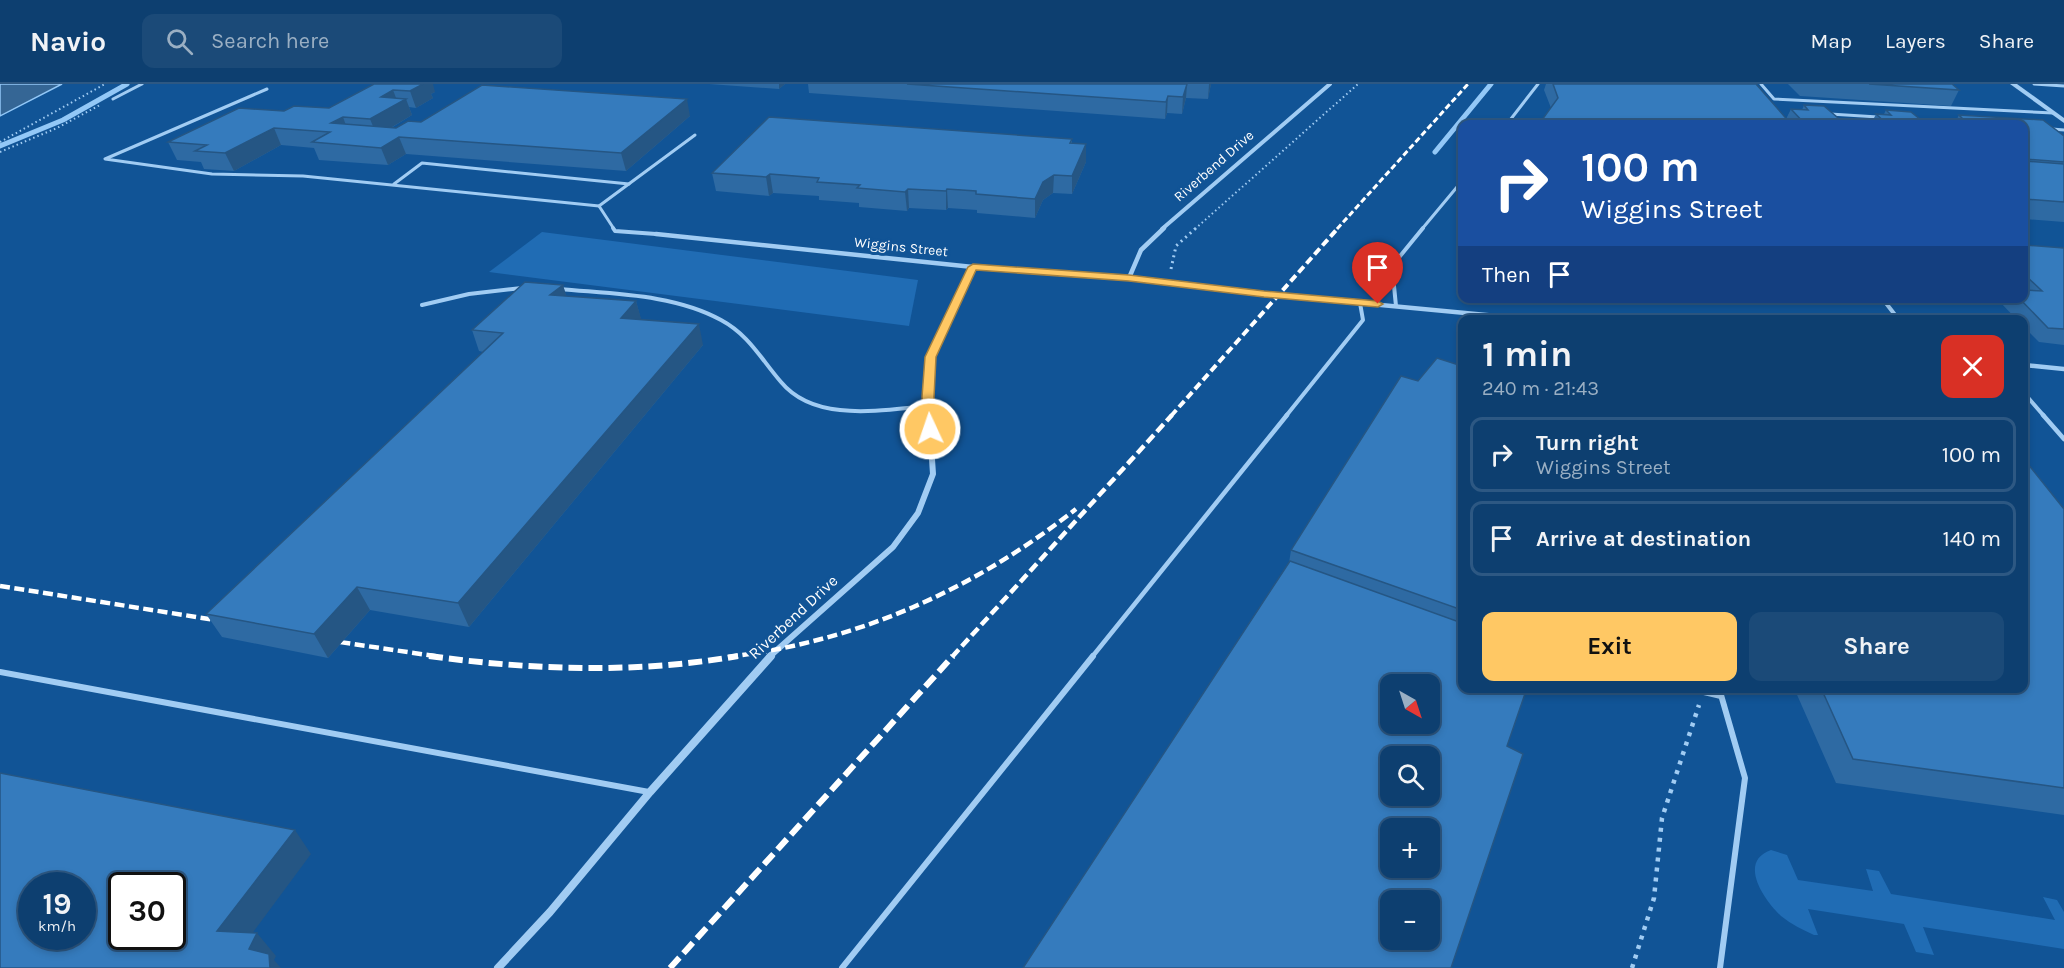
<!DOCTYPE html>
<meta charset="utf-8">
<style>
body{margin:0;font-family:Karla,sans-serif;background:#1b4a78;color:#f1f3f6;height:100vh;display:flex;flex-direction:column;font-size:22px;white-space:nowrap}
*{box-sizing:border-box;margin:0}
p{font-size:20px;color:#9aafc3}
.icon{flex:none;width:33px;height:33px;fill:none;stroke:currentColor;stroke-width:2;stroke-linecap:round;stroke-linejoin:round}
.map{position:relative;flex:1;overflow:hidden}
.drawer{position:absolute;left:1458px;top:231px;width:570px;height:378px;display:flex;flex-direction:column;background:#0d3f70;border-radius:12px;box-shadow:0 3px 9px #0003,0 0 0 2px #2d5883}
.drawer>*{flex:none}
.hud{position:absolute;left:1458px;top:36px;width:570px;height:183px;border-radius:12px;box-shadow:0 3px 9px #0003,0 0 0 2px #2d5883;background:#1a4fa0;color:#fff;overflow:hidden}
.needle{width:39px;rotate:141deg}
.fabs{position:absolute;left:1380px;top:590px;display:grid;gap:12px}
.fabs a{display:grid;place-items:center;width:60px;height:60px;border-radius:12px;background:#0d3f70;box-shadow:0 3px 9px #0003,0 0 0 2px #2d5883;font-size:30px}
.speed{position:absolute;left:18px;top:788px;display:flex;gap:12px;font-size:30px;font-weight:700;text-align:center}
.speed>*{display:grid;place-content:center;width:78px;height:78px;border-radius:50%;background:#0d3f70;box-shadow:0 3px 9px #0003,0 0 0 2px #2d5883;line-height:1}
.speed small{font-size:15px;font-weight:400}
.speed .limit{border:3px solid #111;border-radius:9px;background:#fff;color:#111}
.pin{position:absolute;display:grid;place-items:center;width:51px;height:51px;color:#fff;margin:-62px -26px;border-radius:50% 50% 50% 0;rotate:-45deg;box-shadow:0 0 6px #0007}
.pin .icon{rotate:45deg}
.me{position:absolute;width:66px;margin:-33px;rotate:357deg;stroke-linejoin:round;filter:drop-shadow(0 0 4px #0008)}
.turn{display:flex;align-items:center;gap:21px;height:126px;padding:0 24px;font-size:27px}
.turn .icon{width:78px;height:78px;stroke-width:2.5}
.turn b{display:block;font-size:42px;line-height:51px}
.then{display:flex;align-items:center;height:57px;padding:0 24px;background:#0003;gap:12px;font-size:22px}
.round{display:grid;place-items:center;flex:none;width:63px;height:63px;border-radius:12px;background:#1b4a78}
.overview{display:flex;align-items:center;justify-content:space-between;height:102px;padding:0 24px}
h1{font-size:36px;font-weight:700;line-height:45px}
.cta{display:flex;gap:12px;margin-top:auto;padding:12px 24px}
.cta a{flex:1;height:69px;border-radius:12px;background:#ffc864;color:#111;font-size:24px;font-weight:700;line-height:69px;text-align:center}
.cta a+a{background:#1b4a78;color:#f1f3f6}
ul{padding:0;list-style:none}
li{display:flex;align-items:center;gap:18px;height:75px;margin:0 12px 9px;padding:0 12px;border:3px solid #2d5883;border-radius:12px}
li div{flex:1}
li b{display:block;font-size:22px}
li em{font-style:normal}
header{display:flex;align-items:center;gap:36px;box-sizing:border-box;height:84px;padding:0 30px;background:#0d3f70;border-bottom:2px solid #2d5883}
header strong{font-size:28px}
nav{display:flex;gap:33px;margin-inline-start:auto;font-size:21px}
.search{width:420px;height:54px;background:#1b4a78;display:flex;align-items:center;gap:15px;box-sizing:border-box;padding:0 21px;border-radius:12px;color:#9aafc3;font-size:22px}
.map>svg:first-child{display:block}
.green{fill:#206cb4}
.water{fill:#356695;stroke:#93c8f7;stroke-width:1.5}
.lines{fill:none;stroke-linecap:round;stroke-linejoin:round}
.stream{stroke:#93c8f7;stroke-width:5}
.path-far2{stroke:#a1ccf3;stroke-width:2;stroke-dasharray:1.5 3;stroke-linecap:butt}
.path-far1{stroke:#a1ccf3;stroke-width:3;stroke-dasharray:2 4;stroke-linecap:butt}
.path{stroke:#a1ccf3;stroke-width:4.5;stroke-dasharray:4 6;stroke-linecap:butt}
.service-far3{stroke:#a1ccf3;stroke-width:3}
.service-far2{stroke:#a1ccf3;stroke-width:4}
.service-far1{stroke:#a1ccf3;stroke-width:4.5}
.service{stroke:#a1ccf3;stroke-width:6}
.minor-far3{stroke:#a1ccf3;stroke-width:4}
.minor-far2{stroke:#a1ccf3;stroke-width:4.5}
.minor-far1{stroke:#a1ccf3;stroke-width:6}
.minor{stroke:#a1ccf3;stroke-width:8}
.tertiary{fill:#a1ccf3;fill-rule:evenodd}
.rail-far3{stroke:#fff;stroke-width:3;stroke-dasharray:6 3;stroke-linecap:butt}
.rail-far2{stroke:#fff;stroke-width:4;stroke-dasharray:8 4;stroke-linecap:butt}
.rail-far1{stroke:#fff;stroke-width:4.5;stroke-dasharray:10 4.5;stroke-linecap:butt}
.rail{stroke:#fff;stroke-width:6;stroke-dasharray:14 6;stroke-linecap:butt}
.wall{fill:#2e6aa3}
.shaded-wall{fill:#255684}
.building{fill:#357bbd;stroke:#255684;stroke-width:1.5;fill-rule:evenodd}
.route{fill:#ffc864;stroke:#a68241;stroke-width:1.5}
.labels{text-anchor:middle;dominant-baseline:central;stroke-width:6;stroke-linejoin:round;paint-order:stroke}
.far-street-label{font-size:14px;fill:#fff;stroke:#115496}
.street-label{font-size:16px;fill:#fff;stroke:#115496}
</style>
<header>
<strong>Navio</strong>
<div class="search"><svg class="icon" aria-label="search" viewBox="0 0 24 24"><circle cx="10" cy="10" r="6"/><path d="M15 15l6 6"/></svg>Search here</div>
<nav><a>Map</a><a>Layers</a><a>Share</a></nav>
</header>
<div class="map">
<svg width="2064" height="884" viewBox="0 0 2064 884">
<rect width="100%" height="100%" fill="#115496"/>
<!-- green -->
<g class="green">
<path d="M542,148l376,48 -9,46 -420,-54z"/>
<path d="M1771,766l16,5 11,25 75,11 -7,-22 13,2 12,23 164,26 -12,-23 14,3 7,12v37l-141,-22 11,28 -18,-3 -12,-28 -96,-15 10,26h-4c-11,-5 -23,-11 -33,-19 -16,-15 -44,-54 -10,-66z"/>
</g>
<!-- water -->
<path class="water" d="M0,0h62l-62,32z"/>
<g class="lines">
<!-- stream -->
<g class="stream">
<path d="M0,62l63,-26 64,-36"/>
<path d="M1435,68l56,-68"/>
</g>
<!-- path-far2 -->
<g class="path-far2">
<path d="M0,58l105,-58"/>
<path d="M0,68l57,-24 43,-23"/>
<path d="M1195,145l163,-145"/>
</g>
<!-- path-far1 -->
<path class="path-far1" d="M1171,185l5,-23 20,-18"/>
<!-- path -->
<path class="path" d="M1632,884l22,-70 8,-80 37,-113"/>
<!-- service-far3 -->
<g class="service-far3">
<path d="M1761,0l13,15 279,14"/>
<path d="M2034,0l30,2"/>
<path d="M267,5l-162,70 107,15 91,2 296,30"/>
<path d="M113,15l29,-15"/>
<path d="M1830,30l48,3"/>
<path d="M1916,36l40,2"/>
<path d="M1507,40l31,-40"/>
<path d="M2052,45l12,1"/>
<path d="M394,100l28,-21 207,21"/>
<path d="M614,145l-15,-23 96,-71"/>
<path d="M1422,145l40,-48"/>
</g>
<!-- service-far2 -->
<g class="service-far2">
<path d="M613,144l2,3 41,3"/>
<path d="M560,205c52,5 114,5 161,31 28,15 40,39 60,62 34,41 100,28 147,24"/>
<path d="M1882,214l17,22"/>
<path d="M422,221l47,-11 53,-6"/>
<path d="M1396,222l-4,-40 31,-38"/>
<path d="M2024,309l20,23"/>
<path d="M1286,332l77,-96 -3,-17"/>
</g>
<!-- service-far1 -->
<g class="service-far1">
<path d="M2043,331l21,24"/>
<path d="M1092,573l195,-242"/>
</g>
<!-- service -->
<g class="service">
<path d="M0,588l649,120"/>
<path d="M1687,604l34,8"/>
<path d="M1719,604l26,90 -25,190"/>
<path d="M842,884l251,-312"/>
</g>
<!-- minor-far3 -->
<path class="minor-far3" d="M1162,145l168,-145"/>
<!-- minor-far2 -->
<g class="minor-far2">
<path d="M656,150l317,33 156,11 135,16 274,26"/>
<path d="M1129,194l12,-28 23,-22"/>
<path d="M2024,281l40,4"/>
<path d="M929,332l-1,-19 3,-40 42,-90"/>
</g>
<!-- minor-far1 -->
<path class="minor-far1" d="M769,573l124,-110 25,-34 15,-39 -4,-59"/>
<!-- minor -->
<path class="minor" d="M498,884l52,-56 100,-120 121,-136"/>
<!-- tertiary -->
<path class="tertiary" d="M2010,0h7l47,34v5z"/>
<!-- rail-far3 -->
<path class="rail-far3" d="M1337,145l131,-145"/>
<!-- rail-far2 -->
<path class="rail-far2" d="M1171,332l167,-188"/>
<!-- rail-far1 -->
<g class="rail-far1">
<path d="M0,502l228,36"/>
<path d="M326,556l115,17"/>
<path d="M728,573c131,-16 245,-67 348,-148"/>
<path d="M952,573l220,-242"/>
</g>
<!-- rail -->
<g class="rail">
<path d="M429,572c103,14 206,18 309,0"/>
<path d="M670,884l283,-312"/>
</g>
</g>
<!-- wall -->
<g class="wall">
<path d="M374,0l61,8 -4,2 2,4 -17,10 -7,-1 3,8 -21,13h5l25,-6 269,-6 -64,55 -220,-17 -18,11 -69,-5 -5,-12 -33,-3 -47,26 -30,-2 -3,-7 -24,-2 -9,-18 116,-31 45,-3z"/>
<path d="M709,0h76l-6,5z"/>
<path d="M808,0h403l-3,15 -22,-1 -4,16 -15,-1 -2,6 -356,-26z"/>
<path d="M1546,0h210l30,35 5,-10 11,1 2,-5 40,18 25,1h-330l12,-16 -7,-18z"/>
<path d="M1788,0h164l7,6 -8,16 -151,-10z"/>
<path d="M1886,26l40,14h-55l5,-10h8z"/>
<path d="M1959,31l84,5 21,16v86l-40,-3v-95h-75l2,-3h5z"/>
<path d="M1072,55v4l14,19 -14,32 -19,-1 -10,7 -8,18 -58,-5v-3l-29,-2 -2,2 -37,-2 -2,3 -48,-4v-4l-40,-3v-4l-46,-3 -4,3 -53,-5 -4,-18z"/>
<path d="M2024,161l40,3v97l-25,-3 -15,-15v-7h-7l-16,-17 2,-5h21z"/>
<path d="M563,201l3,11 70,5 5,19 62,25 -234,282 -99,-17 -42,48 -106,-21 -16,-23 277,-262 -4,-1 -7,-21z"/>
<path d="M1462,282v322l45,58 -56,222 -162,-405 2,-13 127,-169z"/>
<path d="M2064,425v306l-228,-32 -42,-95h230z"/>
</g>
<!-- shaded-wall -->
<g class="shaded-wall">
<path d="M421,0h12l2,8 -4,2 2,4 -17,10 -6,-17z"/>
<path d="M779,0h6l-6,5z"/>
<path d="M1187,0l-1,14 -4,16 1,-17z"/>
<path d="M1209,0h2l-3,15z"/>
<path d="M393,6l5,13 8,-4 6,16 -35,21 -7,-17 11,-22z"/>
<path d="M1168,12l-1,17 -2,6 1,-17z"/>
<path d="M687,15l3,17 -64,55 -5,-18z"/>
<path d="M343,33l6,17 -18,-11z"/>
<path d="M274,44l7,17 -47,26 -9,-18z"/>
<path d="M399,53l7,17 -18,11 -7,-17z"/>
<path d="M1086,60v18l-14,32v-18z"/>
<path d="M770,90l3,19 -4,3 -3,-19z"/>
<path d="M1054,91l-1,18 -10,7 -8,18v-19l8,-17z"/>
<path d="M908,105l1,19 -2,3 -2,-19z"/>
<path d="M947,105l1,19 -2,2v-19z"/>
<path d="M563,201l6,20 -19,-10z"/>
<path d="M636,217l6,21 -21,-4z"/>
<path d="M699,240l4,21 -234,282 -11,-24z"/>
<path d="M357,503l13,23 -42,48 -14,-24z"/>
<path d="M295,746l16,24 -74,100 -20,-23z"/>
<path d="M257,849l19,23 -2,4 7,8h-16l-16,-19z"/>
</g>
<!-- building -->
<g class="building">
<path d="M374,0h49l-13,7 -17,-1 -12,7 25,2 -36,20 -27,-2 -12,6 65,5 12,-7 13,1 61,-37 205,14 -66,54 -222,-16 -18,11 -69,-6 18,-10 -56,-4 -49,25 -30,-2 12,-6 -39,-3 71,-34 45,3 10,-5 35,2z"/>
<path d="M907,0h280l-4,13 -15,-1 -2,6z"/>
<path d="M1553,0h203l35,40h-252l19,-26z"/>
<path d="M1869,0h83l7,6z"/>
<path d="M1804,21l20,1 20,17 25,1h-64l-14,-15 17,1z"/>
<path d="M1886,26l25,2 15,12h-39l-11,-10 15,1z"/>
<path d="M1959,31l84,5 21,16v26l-40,-3v-35h-68l-5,-3 15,1z"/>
<path d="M769,33l303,22 -2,4 16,1 -14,32 -18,-1 -11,7 -8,17 -59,-5v-3l-29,-2 -1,2 -38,-2 -3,3 -48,-4 3,-3 -43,-3 2,-4 -49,-4 -4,3 -54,-4z"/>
<path d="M2024,77l40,3v38l-40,-3z"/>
<path d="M2024,161l40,3v81l-16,-1 -29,-30h5v-8l18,1 -18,-17z"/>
<path d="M525,198l38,3 -13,10 86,6 -15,17 78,6 -241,279 -101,-16 -43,47 -108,-20 297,-281 -31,-3z"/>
<path d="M1437,274l25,8v244l-171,-60 110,-174 17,5z"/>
<path d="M2024,375l40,50v279l-211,-29 -32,-71h203z"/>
<path d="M1290,477l172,62v65h65l-20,58 16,8 -72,214h-428zM1390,600h40v39h-40zM1390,672h40v39h-40zM1390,744h40v39h-40zM1390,816h40v39h-40z"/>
<path d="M0,689l295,57 -78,101 40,2 -8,16 20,5 1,14h-270zM32,801h50v51h-50zM122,801h50v51h-50z"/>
</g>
<!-- route -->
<path class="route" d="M973,180l156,11 135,16 114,10 5,3 -5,3 -114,-10 -135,-16 -153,-11 -40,87 -2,40 2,32 -6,3 -4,-1 -4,-34 3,-40 43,-90z"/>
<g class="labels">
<!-- far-street labels -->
<g class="far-street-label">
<text transform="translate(1214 82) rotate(-41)">Riverbend Drive</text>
<text transform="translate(901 163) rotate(6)">Wiggins Street</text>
</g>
<!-- street labels -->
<g class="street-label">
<text transform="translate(793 533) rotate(-43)">Riverbend Drive</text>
</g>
</g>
</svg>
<div class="fabs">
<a><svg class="needle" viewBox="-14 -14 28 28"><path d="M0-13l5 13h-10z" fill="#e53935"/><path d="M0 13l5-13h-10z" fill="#9aafc3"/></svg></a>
<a><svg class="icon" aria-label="search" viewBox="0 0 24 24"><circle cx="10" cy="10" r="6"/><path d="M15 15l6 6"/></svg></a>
<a>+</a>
<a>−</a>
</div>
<div class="speed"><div>19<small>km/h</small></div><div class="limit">30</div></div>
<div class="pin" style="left:1378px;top:220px;background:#d93025"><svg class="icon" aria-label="arrive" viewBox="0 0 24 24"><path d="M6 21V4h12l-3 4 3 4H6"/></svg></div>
<svg class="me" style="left:930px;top:345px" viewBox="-20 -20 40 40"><circle r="17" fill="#ffc864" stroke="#fff" stroke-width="3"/><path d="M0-11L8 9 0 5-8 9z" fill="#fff"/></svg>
<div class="hud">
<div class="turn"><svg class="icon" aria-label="right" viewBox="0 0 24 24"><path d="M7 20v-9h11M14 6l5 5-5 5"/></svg><div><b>100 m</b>Wiggins Street</div></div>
<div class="then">Then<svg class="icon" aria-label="arrive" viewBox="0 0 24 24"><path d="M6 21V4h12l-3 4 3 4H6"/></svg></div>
</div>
<section class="drawer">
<div class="overview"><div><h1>1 min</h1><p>240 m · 21:43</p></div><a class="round" style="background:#d93025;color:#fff"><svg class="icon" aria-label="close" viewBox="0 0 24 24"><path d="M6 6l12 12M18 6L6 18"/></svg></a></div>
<ul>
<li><svg class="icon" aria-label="right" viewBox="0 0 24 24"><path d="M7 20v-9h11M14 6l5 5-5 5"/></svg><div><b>Turn right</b><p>Wiggins Street</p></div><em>100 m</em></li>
<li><svg class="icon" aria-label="arrive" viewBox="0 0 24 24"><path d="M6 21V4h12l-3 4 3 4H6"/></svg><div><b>Arrive at destination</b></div><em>140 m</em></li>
</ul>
<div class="cta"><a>Exit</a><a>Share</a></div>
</section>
</div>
